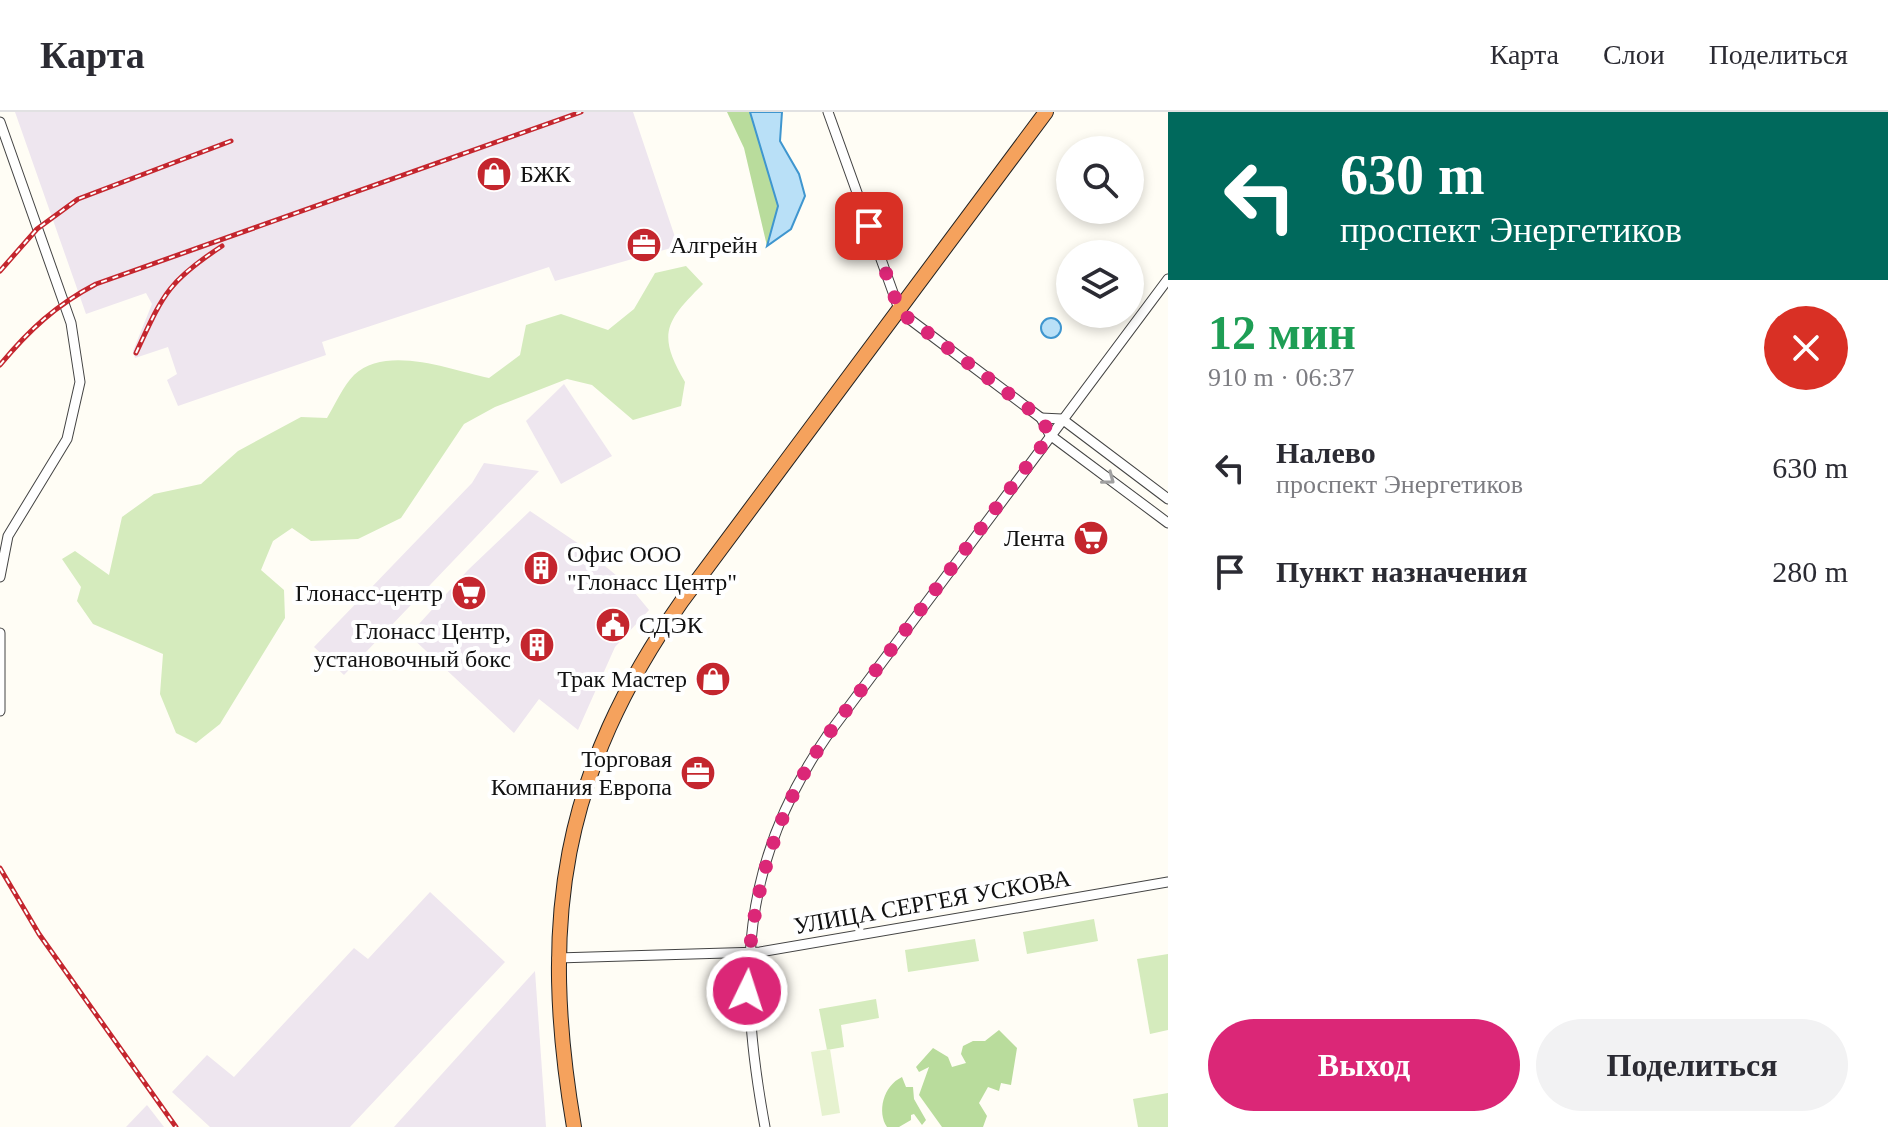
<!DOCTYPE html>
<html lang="ru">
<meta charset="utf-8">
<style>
body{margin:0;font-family:"Times New Roman",serif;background:#f2f2f3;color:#2b2b33;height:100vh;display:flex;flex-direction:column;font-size:30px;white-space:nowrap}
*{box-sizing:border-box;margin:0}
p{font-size:26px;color:#7c7c81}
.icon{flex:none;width:44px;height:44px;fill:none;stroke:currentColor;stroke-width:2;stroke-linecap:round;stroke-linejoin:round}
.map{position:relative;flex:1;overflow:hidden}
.panel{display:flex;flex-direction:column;background:#fff;width:720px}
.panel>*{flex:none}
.top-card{background:#00695c;color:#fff;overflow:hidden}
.controls{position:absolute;left:1056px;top:24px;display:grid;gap:16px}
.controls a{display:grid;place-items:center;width:88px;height:88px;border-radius:50%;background:#fff;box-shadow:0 4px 12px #0003;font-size:40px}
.pin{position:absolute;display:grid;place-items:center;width:68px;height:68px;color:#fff;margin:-34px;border-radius:16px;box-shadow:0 4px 12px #0006}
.me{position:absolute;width:88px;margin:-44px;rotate:4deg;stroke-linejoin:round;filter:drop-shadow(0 0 6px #0008)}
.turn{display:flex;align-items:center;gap:28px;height:168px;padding:0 40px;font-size:36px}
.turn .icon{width:104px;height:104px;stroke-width:2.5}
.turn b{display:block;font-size:56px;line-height:68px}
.round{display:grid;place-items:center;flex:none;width:84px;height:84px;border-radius:42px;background:#f2f2f3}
.summary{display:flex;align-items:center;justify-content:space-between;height:136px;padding:0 40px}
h1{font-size:48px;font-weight:800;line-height:60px;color:#1e9e55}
.action{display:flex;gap:16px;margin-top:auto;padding:16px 40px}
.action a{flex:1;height:92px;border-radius:48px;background:#db2777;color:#fff;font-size:32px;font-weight:800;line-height:92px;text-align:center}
.action a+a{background:#f2f2f3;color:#2b2b33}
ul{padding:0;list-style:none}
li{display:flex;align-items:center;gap:24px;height:104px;padding:0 40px}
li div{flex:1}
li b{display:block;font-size:30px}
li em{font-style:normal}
header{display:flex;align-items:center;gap:48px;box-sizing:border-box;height:112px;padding:0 40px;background:#fff;border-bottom:2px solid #e1e1e2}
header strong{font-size:38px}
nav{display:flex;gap:44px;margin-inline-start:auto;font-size:28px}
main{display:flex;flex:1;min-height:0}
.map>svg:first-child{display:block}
.industrial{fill:#eee6ef}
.green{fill:#d5ebbd}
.forest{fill:#b9dc9c}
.pitch{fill:#e6f2cf}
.water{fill:#b9e0f7;stroke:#3f96cf;stroke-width:2}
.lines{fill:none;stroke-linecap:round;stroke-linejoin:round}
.minor-casing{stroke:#444;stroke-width:11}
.highway-casing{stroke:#222;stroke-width:16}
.minor{stroke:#fff;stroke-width:9}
.highway{stroke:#f5a25d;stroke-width:14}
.rail-casing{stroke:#c4262e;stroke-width:5}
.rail{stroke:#fff;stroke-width:2;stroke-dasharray:6;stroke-linecap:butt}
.oneway{stroke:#a0a0a0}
.route{stroke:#db2777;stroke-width:14;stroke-dasharray:0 25.2}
.labels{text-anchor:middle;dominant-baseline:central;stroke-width:8;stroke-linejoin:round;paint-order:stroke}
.poi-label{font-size:24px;fill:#111;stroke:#fff;text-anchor:end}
.street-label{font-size:24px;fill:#111;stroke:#fff}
</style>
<header>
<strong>Карта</strong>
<nav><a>Карта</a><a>Слои</a><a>Поделиться</a></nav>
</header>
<main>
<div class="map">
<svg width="1168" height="1015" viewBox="0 0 1168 1015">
<rect width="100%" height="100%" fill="#fffdf5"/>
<!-- industrial -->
<g class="industrial">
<path d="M15,0h618l45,134 -123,35 -6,-14 -227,75 4,13 -148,51 -11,-26 10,-6 -9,-27 -33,11 -2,-7 19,-47 -6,-11 -60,21z"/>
<path d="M564,272l48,72 -51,28 -35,-63z"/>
<path d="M484,351l55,8 -195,204 -30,-28 158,-164z"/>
<path d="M530,399l49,33 51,43 19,23 -34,37 -37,83 -39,-31 -25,34 -105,-98 59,-65z"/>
<path d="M430,780l75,70 -155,165h-140l-38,-35 35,-37 27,22 120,-129 14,11z"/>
<path d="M535,859l11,156h-152z"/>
<path d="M147,993l17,22h-38z"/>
</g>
<!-- green -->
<g class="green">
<path d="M686,154l17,18c-38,38 -46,50 -18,98l-4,24 -48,14 -41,-35 -25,-6 -72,28 -31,17 -63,94 -43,21 -47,2 -19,-13 -19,13 -12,29 23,20 1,28 -65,106 -24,19 -20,-10 -16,-39 3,-40 -70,-30 -16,-23 4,-14 -19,-28 13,-8 34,24 13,-58 32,-23 47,-10 37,-33 63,-34 26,1c8,-13 16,-32 27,-43 33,-31 97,-5 135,3l31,-23 6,-30 35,-11 47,16 26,-21 21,-36z"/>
<path d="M1094,807l4,22 -71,13 -4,-22z"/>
<path d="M975,827l4,22 -71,11 -3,-22z"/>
<path d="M1168,842v76l-18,4 -13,-75z"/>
<path d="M876,887l3,19 -38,7 3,22 -17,3 -8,-41z"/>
<path d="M1168,981v34h-30l-5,-28z"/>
</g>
<!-- forest -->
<g class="forest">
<path d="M727,0h23l28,94 -11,40 -23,-98z"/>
<path d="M999,918l18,18 -6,37 -10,-2 -2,8 -11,-4 -9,16 8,13 -4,11h-41l-23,-32 10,-28 -10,5 -3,-5 17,-19 15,9 4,10 14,-4 -5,-9 2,-8 10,-5h12z"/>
<path d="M902,965l4,10h7l1,12 12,21 -4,5 -8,-11 -3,1v5l-12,7h-12c-10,-15 -4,-41 15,-50z"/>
</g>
<!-- pitch -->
<path class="pitch" d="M830,937l10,64 -18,3 -11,-64z"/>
<!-- water -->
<g class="water">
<path d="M750,0h32l-2,29 19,33 6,22 -14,33 -24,17 11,-40z"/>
<circle cx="1051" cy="216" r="10"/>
</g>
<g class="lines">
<defs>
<g id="minor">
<path d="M828,0l72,200 141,106 9,17 118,88"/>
<path d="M0,10l71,201 9,59 -13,57 -59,97 -8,41"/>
<path d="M1041,306l21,1 106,80"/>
<path d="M0,521v78"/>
<path d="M557,846l203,-6 408,-70"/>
<path d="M765,1015c-27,-147 -26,-263 62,-391l341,-457"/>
</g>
<path id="highway" d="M574,1015c-35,-205 -13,-353 108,-526l364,-489"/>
</defs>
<!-- minor casing -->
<use href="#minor" class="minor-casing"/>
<!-- highway casing -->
<use href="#highway" class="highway-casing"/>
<!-- minor -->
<use href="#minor" class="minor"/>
<!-- highway -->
<use href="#highway" class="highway"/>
<defs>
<g id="rail">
<path d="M0,159l37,-42 41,-30 153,-58"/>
<path d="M136,241c27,-58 31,-71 86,-107"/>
<path d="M0,253c29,-35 56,-60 96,-81l485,-172"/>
<path d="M0,756l39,66 137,193"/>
</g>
</defs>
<!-- rail casing -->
<use href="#rail" class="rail-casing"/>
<!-- rail -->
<use href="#rail" class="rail"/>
</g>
<!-- one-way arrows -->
<defs><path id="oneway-chevron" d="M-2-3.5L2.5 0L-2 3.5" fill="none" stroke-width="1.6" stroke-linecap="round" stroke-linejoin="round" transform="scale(2)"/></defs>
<use class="oneway" href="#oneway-chevron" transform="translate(1109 367) rotate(37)"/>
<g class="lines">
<!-- route -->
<path class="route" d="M747,879c3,-92 28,-179 80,-255l223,-301 -9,-17 -141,-106 -31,-86"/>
</g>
<!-- icons -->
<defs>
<symbol id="shop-disc" viewBox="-11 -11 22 22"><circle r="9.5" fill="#c4262e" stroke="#fff"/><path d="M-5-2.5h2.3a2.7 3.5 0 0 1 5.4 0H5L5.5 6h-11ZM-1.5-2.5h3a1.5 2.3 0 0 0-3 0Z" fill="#fff"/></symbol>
<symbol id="office-disc" viewBox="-11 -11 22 22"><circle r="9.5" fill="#c4262e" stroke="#fff"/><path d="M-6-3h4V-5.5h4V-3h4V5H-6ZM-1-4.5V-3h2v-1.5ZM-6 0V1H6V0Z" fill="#fff"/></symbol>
<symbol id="supermarket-disc" viewBox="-11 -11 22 22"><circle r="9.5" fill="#c4262e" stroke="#fff"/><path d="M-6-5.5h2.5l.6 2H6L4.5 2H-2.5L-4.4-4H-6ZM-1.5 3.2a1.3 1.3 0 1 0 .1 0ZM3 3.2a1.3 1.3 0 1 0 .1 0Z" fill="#fff"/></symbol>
<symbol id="building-disc" viewBox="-11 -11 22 22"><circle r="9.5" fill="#c4262e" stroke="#fff"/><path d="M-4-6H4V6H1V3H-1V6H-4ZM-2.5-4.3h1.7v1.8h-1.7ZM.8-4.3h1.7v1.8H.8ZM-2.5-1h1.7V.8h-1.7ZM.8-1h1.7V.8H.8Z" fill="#fff"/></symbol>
<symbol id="civic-disc" viewBox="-11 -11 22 22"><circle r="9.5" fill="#c4262e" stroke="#fff"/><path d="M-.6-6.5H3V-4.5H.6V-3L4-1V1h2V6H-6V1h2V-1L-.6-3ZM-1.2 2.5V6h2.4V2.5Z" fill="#fff"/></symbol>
</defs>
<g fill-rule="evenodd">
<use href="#shop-disc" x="474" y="42" width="40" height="40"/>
<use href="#office-disc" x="624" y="113" width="40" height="40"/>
<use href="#supermarket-disc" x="1071" y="406" width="40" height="40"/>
<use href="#building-disc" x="521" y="436" width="40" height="40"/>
<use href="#supermarket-disc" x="449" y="461" width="40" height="40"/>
<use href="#civic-disc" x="593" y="493" width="40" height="40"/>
<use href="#building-disc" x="517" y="513" width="40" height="40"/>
<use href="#shop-disc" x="693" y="547" width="40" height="40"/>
<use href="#office-disc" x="678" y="641" width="40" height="40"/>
</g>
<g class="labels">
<!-- poi labels -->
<g class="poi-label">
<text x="520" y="62" text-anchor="start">БЖК</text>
<text x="670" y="133" text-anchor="start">Алгрейн</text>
<text x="1065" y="426">Лента</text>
<text x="567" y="442" text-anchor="start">Офис ООО<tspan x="567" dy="28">"Глонасс Центр"</tspan></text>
<text x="443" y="481">Глонасс-центр</text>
<text x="639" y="513" text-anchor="start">СДЭК</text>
<text x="511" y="519">Глонасс Центр,<tspan x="511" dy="28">установочный бокс</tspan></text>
<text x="687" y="567">Трак Мастер</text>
<text x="672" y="647">Торговая<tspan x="672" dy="28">Компания Европа</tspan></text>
</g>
<!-- street labels -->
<g class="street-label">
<text transform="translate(932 790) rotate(-10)">УЛИЦА СЕРГЕЯ УСКОВА</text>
</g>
</g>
</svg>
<div class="controls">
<a><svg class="icon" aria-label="search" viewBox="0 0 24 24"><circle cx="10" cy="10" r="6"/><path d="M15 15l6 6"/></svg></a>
<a><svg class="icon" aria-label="layers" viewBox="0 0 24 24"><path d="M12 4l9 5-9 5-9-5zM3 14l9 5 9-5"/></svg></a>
</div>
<div class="pin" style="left:869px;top:114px;background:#d93025"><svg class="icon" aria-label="arrive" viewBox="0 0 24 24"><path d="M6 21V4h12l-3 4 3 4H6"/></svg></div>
<svg class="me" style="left:747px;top:879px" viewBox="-20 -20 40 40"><circle r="17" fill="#db2777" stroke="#fff" stroke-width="3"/><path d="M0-11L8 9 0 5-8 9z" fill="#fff"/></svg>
</div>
<section class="panel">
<div class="top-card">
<div class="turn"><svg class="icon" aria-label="left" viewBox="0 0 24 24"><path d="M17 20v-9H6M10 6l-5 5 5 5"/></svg><div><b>630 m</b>проспект Энергетиков</div></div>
</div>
<div class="summary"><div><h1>12 мин</h1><p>910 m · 06:37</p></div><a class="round" style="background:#d93025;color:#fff"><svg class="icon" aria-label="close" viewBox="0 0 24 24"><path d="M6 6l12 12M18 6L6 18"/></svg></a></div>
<ul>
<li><svg class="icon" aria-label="left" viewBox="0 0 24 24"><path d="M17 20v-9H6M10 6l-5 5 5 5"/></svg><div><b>Налево</b><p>проспект Энергетиков</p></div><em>630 m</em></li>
<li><svg class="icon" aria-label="arrive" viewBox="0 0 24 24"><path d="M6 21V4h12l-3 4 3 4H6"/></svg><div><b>Пункт назначения</b></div><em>280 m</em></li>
</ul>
<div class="action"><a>Выход</a><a>Поделиться</a></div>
</section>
</main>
